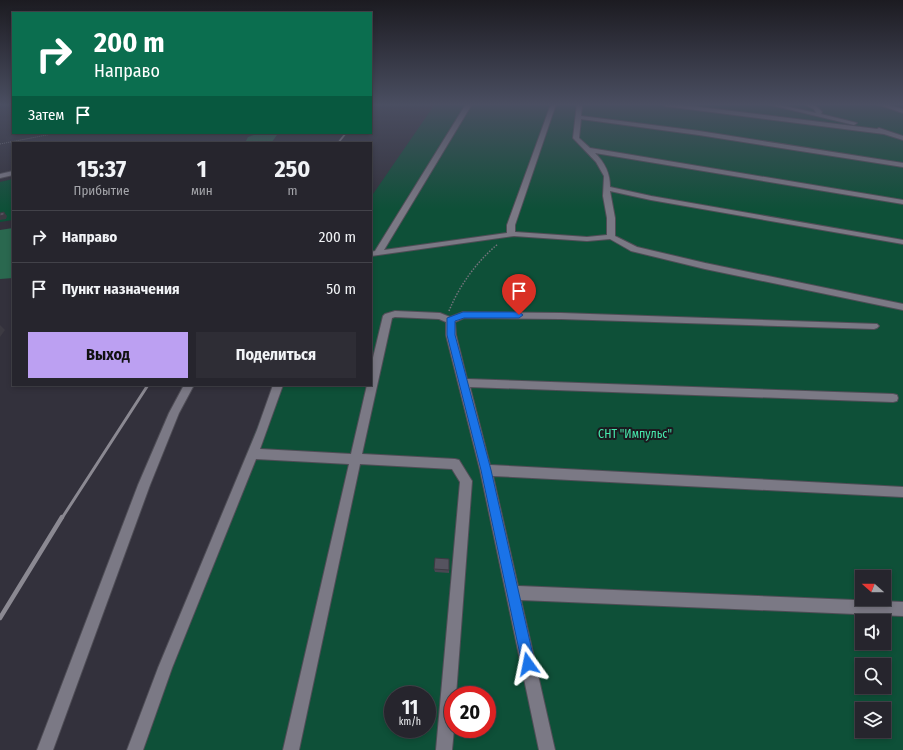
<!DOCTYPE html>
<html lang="ru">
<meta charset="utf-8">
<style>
body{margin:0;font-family:"Fira Sans Condensed",sans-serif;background:#2e2d35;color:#f1f3f6;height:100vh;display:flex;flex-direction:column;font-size:15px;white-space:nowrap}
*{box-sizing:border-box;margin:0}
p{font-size:13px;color:#a4a5aa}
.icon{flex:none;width:22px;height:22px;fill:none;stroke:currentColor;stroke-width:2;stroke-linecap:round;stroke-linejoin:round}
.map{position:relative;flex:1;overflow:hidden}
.side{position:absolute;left:12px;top:142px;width:360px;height:244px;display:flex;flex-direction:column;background:#26252d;border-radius:0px;box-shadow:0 2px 6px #0003,0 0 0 1px #424249}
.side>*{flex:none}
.hud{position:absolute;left:12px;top:12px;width:360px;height:122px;border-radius:0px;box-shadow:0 2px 6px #0003,0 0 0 1px #424249;background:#0b6e4f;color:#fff;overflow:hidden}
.needle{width:26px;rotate:291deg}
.buttons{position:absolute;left:855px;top:570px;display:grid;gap:8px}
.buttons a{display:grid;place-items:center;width:36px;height:36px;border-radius:0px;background:#26252d;box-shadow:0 2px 6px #0003,0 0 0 1px #424249;font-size:20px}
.speed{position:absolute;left:384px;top:686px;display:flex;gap:8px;font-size:20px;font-weight:700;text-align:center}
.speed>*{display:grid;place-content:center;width:52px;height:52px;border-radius:50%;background:#26252d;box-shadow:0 2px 6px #0003,0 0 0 1px #424249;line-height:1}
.speed small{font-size:10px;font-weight:400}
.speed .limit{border:6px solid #d22;background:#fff;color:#111}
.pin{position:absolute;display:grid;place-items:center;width:34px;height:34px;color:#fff;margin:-41px -17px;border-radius:50% 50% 50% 0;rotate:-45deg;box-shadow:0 0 4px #0007}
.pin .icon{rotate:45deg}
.me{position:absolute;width:44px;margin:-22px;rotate:348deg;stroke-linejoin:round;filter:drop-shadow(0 0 3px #0008)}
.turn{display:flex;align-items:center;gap:14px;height:84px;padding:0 16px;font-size:18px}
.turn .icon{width:52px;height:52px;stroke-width:2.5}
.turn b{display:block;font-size:28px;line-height:34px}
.then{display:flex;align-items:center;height:38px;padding:0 16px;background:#0003;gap:8px;font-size:15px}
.eta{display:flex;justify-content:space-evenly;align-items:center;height:68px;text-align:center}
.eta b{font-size:24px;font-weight:700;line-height:28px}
.button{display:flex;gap:8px;margin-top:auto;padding:8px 16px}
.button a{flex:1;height:46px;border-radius:0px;background:#bca0f2;color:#111;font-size:16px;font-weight:700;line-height:46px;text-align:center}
.button a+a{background:#2e2d35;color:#f1f3f6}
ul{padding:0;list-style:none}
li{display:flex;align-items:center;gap:12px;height:52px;padding:0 16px;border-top:1px solid #424249}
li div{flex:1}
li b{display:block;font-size:15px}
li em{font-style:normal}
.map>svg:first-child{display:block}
.green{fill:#0e5038;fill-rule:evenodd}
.forest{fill:#2a684f}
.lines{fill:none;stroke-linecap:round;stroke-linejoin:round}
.minor-casing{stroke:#4f4d56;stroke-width:2}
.path-far1{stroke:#74737c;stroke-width:1;stroke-dasharray:1 1;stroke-linecap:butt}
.path{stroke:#74737c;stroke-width:1.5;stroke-dasharray:1.5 1.5;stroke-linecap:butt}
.minor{fill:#7b7985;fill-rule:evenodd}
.rail-far2{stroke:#8b8992;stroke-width:2}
.rail-far1{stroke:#8b8992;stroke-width:3}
.rail{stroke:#8b8992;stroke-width:4.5}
.wall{fill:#494752}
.shaded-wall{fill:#3c3a42}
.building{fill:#55535f;stroke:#3c3a42}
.route{fill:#1a73e8;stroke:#114b97}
.labels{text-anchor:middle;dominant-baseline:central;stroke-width:4;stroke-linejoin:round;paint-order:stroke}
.park-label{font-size:12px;fill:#47e9ad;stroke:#1b1a1f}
</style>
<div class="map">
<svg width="903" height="750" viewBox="0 0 903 750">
<rect width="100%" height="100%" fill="#33313c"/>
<!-- green -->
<g class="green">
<path d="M435,104h468v646h-775l146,-365h97v-188zM862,577h22v22h-22zM862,621h22v22h-22zM862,665h22v22h-22zM393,695h34v34h-34zM453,695h34v34h-34zM862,709h22v22h-22z"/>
<path d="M13,179v41l-13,2v-40z"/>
</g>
<!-- forest -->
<g class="forest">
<path d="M275,133l2,2 -6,8h-31l6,-2 2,-4 12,-4z"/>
<path d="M13,228v50l-13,1v-49z"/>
</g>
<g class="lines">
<defs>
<g id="minor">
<path d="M466,104h6l-88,146 123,-17v-8l44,-121h5l-41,121v7l72,5 20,-2v-17l-4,-22 1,-20 -8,-14 -23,-24 4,-34h5l-1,12 118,15 204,32v4l-204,-32 -118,-16 -2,19 11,10 313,52v4l-308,-51c10,10 15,20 15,34l41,9 252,44v4l-252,-44 -41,-9 5,27v18l22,11 68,16 198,41v6l-198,-41 -74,-18 -21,-12 -23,2 -73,-5 -143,20v-4l4,-1z"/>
<path d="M662,104h12l203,25 2,-1 24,8v4l-19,-6 -219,-28z"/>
<path d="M767,104h8l41,9 -2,-4 -10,-5c8,-1 13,2 18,8l-1,2 36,9 -3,2z"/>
<path d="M877,104h7l19,5v4z"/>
<path d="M13,171v4l-13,3v-4z"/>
<path d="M395,311l45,2 10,4 13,-5 98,1 316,11 2,2 -2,2 -3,1 -313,-10 -97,-1 -9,4 1,13 11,44 426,15 4,1 1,3 -1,3 -4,1 -423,-15 20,78 413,22v10l-410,-21 25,110 385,16v14l-382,-16 34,150h-16l-59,-280 -34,-135v-13l-7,-3 -44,-2 -3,1 -30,136 93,5 4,1 13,21 -16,214h-3l1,34 -2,21h-16l24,-268 -8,-13 -92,-5 -61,286h-16l66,-286 -93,-5 -84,209 -29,82h-16l31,-82 99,-238 16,-45h10l-23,64 91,5 16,-69h4v-19l12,-50 2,-2z"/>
<path d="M184,385h10l-15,28 -29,72 -97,265h-16l101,-265 31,-72z"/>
</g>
</defs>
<!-- minor casing -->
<use href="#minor" class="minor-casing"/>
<!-- path-far1 -->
<path class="path-far1" d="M0,144l57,-11"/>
<!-- path -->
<path class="path" d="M449,311c10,-25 28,-50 49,-67"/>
<!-- minor -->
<use href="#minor" class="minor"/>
<!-- rail-far2 -->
<path class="rail-far2" d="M338,143l8,-10"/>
<!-- rail-far1 -->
<path class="rail-far1" d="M62,518l86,-133"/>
<!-- rail -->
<path class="rail" d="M0,618l62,-101"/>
</g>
<!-- wall -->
<path class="wall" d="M449,559v14l-14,-1 -1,-3z"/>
<!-- shaded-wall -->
<g class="shaded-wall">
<path d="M4,212l3,4 -1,3 -6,1v-4z"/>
<path d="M0,325l5,5 -5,7z"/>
</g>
<!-- building -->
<g class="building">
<path d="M4,212v3l-4,1v-3z"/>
<path d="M435,558l14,1v11l-15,-1z"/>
</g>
<!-- sky -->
<linearGradient id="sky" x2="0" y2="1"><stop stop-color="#1c1b21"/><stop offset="0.5" stop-color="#4a4e61"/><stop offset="1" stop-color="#4a4e61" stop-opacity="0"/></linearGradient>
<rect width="903" height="209" fill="url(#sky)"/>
<!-- route -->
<path class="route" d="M463,312h56l4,3 -4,3h-55l-9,3v14l36,135 44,194 -2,5 -5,2 -4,-2 -2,-5 -41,-194 -34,-135v-17z"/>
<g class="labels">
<!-- park labels -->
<g class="park-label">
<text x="635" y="434">СНТ "Импульс"</text>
</g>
</g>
</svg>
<div class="buttons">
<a><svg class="needle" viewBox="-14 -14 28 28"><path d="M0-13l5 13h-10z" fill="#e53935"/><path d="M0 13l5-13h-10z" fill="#a4a5aa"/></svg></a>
<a><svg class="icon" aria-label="sound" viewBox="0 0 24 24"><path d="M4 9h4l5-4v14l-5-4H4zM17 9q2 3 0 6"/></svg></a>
<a><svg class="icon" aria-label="search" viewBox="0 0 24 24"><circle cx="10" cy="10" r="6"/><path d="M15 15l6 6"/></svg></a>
<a><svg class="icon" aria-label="layers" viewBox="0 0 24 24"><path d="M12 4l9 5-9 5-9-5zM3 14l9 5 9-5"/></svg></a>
</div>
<div class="speed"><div>11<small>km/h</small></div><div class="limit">20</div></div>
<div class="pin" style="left:519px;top:315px;background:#d93025"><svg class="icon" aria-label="arrive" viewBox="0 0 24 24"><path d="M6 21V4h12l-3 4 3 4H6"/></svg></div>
<svg class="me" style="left:528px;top:664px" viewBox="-20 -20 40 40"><path d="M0-17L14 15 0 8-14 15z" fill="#1a73e8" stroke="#fff" stroke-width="4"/></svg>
<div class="hud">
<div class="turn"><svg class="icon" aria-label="right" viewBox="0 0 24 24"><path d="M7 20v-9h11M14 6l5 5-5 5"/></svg><div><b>200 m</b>Направо</div></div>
<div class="then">Затем<svg class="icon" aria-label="arrive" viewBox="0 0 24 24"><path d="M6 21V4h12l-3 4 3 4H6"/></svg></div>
</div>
<section class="side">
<div class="eta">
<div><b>15:37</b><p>Прибытие</p></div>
<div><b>1</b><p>мин</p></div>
<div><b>250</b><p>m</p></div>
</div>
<ul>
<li><svg class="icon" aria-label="right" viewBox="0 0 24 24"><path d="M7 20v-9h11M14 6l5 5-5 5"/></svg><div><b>Направо</b></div><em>200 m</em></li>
<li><svg class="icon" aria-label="arrive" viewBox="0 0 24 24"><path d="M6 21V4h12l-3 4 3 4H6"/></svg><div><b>Пункт назначения</b></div><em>50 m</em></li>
</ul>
<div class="button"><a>Выход</a><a>Поделиться</a></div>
</section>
</div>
